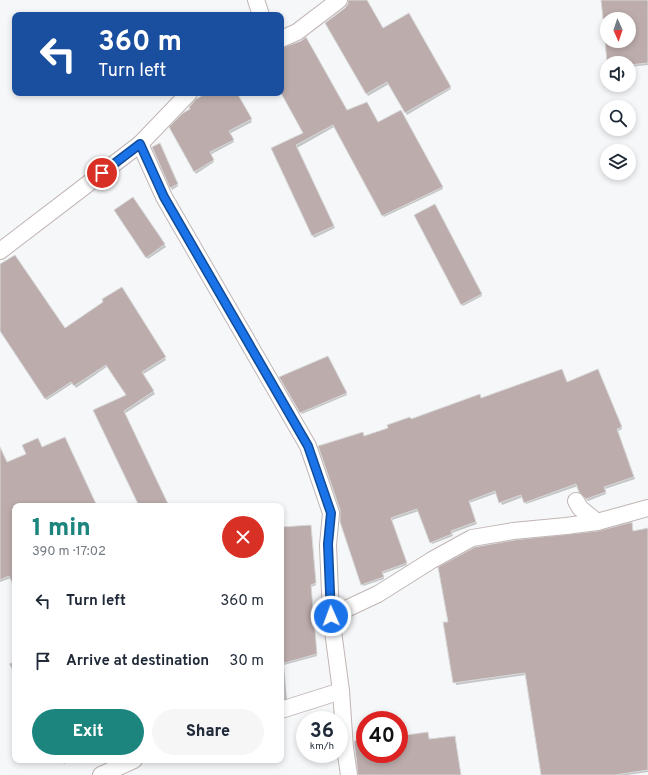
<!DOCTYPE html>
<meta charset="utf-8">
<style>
body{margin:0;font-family:Overpass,sans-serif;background:#f6f6f7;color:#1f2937;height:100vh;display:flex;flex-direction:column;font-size:15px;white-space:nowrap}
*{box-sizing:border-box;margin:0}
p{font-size:13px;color:#747a83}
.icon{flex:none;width:22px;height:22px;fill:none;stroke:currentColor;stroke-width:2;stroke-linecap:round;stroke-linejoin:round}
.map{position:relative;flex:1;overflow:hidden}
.side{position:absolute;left:12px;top:503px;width:272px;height:260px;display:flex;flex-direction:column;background:#fff;border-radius:8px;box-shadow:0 2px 6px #0003}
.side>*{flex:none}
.banner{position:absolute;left:12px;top:12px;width:272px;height:84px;border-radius:8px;box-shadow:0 2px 6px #0003;background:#1a4fa0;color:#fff;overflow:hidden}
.needle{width:26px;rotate:177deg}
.controls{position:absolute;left:600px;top:12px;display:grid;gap:8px}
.controls a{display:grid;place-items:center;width:36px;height:36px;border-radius:50%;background:#fff;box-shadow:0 2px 6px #0003;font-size:20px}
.speed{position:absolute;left:296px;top:711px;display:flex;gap:8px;font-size:20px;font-weight:700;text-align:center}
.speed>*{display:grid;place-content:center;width:52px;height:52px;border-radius:50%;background:#fff;box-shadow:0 2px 6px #0003;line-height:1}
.speed small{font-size:10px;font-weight:400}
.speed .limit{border:6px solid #d22;background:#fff;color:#111}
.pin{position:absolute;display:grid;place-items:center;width:34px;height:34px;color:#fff;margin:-17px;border:2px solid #fff;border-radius:50%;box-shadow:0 1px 4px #0007}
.me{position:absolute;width:44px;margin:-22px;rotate:358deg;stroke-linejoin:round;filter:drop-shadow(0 0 3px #0008)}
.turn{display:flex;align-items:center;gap:14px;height:84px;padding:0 20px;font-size:18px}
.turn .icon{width:52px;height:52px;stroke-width:2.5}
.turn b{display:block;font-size:28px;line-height:34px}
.round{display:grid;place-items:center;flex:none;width:42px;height:42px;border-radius:21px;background:#f6f6f7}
.headline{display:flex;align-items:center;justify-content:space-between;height:68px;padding:0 20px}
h1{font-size:24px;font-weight:800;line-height:30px;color:#1c857d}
.cta{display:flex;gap:8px;margin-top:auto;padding:8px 20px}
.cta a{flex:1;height:46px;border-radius:24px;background:#1c857d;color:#fff;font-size:16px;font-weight:800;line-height:46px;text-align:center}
.cta a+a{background:#f6f6f7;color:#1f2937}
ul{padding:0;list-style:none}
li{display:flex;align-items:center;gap:12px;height:60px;padding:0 20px}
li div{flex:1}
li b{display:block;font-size:15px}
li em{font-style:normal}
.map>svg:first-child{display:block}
.shadow{fill:#0003;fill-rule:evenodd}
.building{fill:#bcacab;stroke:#d8d9da}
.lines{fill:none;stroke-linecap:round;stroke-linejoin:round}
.secondary-casing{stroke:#c1b6b5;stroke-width:18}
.secondary{stroke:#fff;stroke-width:16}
.route-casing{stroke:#114b97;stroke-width:10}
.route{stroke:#1a73e8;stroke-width:7}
</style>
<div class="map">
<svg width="648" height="775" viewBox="0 0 648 775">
<rect width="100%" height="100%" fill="#f6f7f9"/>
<!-- shadow -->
<g class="shadow">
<path d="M350,0h16l17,29 25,-14 43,74 -44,26 -18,-31 -21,12 -42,-73 19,-15z"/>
<path d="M602,0h46v65l-19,2v-4h-21zM607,19h22v22h-22z"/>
<path d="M306,38l40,74 32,12 22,-13 43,78 -59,28 -50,-90 -37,21 38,80 -21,10 -42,-89 32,-15 -23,-43v-42h4z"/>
<path d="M209,93h27l16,29 -23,12 5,8 -24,13 4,7 -18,12 -25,-47z"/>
<path d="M161,146l17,40 -6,4 -19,-42z"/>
<path d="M133,199l33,48 -18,12 -33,-48z"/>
<path d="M434,206l48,90 -19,10 -48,-90z"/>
<path d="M0,266l64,63 41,-26 17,-15 44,72 -24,15 13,19 -31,20 44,92h-28l-45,-96 32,-15 -19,-29 -32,22 -3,-5 -26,17 -47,-70z"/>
<path d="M328,357l19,38 -45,19 -22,-37z"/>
<path d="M599,372l23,57 -4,2 17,48 -30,10 1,5 -18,7 -7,-7 -3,-8 -52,18 -3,-7 -21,8 -5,-12 -28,10 8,21 -25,9 1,3 -21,8 -13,-33 -27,9 15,45 -25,9 2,5 -21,7 -1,-2 2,-147 47,-17 70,-21 86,-16z"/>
<path d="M42,448l55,58h-82v81l-4,-9 -11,4v-133l7,15z"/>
<path d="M632,525l1,7 15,-3v243l-21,3h-85l-16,-100 -70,10 -7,-63 149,-90z"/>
<path d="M310,526l6,59 -5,2 6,69 -33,9 3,35 -6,2v-174z"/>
<path d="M15,661v13l-6,-10z"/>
<path d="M399,732h2l2,4 25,-3 2,7 25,-3 6,38h-102l6,-34v13h34z"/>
<path d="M62,760h9l-7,4z"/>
</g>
<!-- building -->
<g class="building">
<path d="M348,0h19l16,28 26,-15 42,74 -46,26 -18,-31 -21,12 -41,-71 20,-15 3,-4z"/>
<path d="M601,0h47v63l-19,2v-2h-22l-2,-22h24v-22h-26z"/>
<path d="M306,37l41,73 20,-8 11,20 23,-12 42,77 -61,29 -49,-91 -37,20 38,81 -22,10 -41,-88 32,-15 -22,-40v-45l20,-7z"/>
<path d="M207,93h30l15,26 -23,12 5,9 -24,12 4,8 -20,12 -25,-45 14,-14 7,-4 -1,-2 7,-8z"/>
<path d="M160,143l18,41 -8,4 -18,-41z"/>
<path d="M133,197l32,47 -19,14 -32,-48z"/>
<path d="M435,204l47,90 -21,11 -47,-90z"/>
<path d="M15,255l50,73 38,-26 -1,-3 20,-12 44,70 -24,15 12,19 -30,20 45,95h-30l-46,-96 33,-15 -20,-30 -32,21 -3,-4 -26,17 -45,-68v-67z"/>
<path d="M328,356l19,37 -47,20 -21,-36z"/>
<path d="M562,369l5,13 31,-13 24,58 -5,2 17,48 -30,10 2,5 -20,7 -7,-7 -3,-8 -52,19 -3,-8 -22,8 -4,-12 -26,10 7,21 -25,9 1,3 -22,9 -13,-34 -26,9 16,45 -25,9 2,5 -23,8 -21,-63v-12l-22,-64 45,-14 1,4 24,-8 -1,-3 23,-8 1,2 69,-25 1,4z"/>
<path d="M65,437l32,69h-82v83l-6,-13 -9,4v-133l7,15 19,-8 -4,-9 16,-7 4,9z"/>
<path d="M632,522l1,9 15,-3v242l-33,5h-74l-16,-102 -72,10 -10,-61h5l-10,-55 37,-20 39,-7 84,-9z"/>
<path d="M311,525l5,58 -5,2 6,69 -36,10v-137z"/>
<path d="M428,732l1,7 26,-3 6,39h-103l-4,-34 11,-1v14h34v-18z"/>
</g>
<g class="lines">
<defs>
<g id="secondary">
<path d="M256,0l5,15"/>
<path d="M281,39l16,-7 42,-32"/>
<path d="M140,144l24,53 144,249 23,67 -3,32 3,71"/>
<path d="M0,251l140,-107 49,-51"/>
<path d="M597,522l51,-14"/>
<path d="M281,710l60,-19"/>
<path d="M101,775l33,-15"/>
<path d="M349,775l-4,-27 -4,-57 -10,-75 47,-22 54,-34 40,-22 41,-7 53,-5 31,-4 -17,-14 -4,-7"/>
</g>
</defs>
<!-- secondary casing -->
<use href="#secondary" class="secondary-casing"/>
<!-- secondary -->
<use href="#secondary" class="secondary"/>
</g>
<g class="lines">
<defs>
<path id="route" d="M102,173l38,-29 24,53 144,249 23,67 -3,31 3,72"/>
</defs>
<!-- route casing -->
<use href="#route" class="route-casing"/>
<!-- route -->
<use href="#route" class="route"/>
</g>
</svg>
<div class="controls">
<a><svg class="needle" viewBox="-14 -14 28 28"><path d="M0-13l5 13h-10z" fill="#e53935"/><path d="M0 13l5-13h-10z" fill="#747a83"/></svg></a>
<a><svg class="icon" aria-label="sound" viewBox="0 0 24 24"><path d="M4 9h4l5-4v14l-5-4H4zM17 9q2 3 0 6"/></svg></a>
<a><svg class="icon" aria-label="search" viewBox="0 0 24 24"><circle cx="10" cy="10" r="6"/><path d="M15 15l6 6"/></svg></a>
<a><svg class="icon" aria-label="layers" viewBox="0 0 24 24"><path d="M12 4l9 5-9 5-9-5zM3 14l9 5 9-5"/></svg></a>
</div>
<div class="speed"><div>36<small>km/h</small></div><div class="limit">40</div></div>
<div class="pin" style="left:102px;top:173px;background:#d93025"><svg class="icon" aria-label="arrive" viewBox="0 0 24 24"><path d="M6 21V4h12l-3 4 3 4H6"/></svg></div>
<svg class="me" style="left:331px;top:616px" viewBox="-20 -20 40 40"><circle r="17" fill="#1a73e8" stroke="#fff" stroke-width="3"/><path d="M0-11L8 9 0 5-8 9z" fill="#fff"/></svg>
<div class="banner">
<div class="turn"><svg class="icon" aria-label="left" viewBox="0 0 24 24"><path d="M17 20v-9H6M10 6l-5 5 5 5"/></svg><div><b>360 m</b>Turn left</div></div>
</div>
<section class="side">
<div class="headline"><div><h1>1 min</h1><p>390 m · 17:02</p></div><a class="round" style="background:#d93025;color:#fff"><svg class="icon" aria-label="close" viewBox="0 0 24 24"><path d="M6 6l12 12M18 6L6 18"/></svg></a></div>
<ul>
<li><svg class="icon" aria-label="left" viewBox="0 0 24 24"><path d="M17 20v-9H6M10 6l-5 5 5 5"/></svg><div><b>Turn left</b></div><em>360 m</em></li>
<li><svg class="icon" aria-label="arrive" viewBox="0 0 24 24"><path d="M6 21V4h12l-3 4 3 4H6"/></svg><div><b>Arrive at destination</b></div><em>30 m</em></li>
</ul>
<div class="cta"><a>Exit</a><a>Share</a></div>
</section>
</div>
